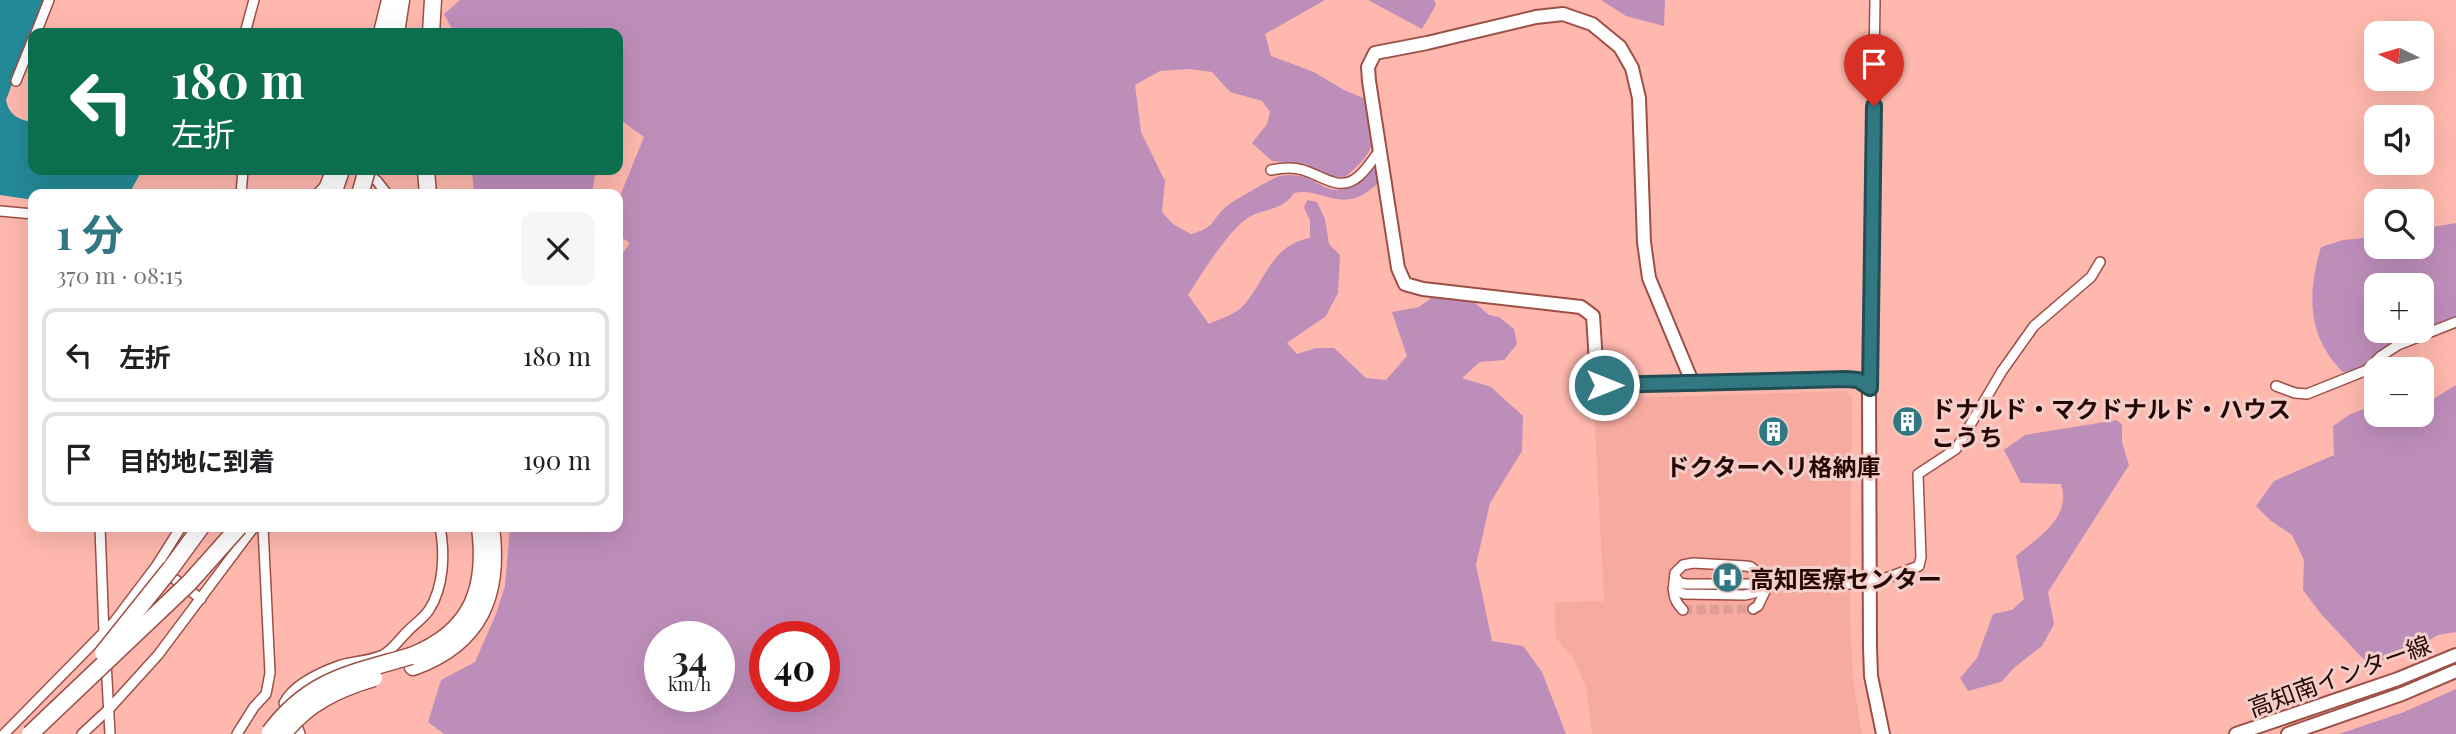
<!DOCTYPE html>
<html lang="ja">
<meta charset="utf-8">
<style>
body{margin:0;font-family:"Playfair Display","Noto Sans JP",serif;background:#f6f6f6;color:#202124;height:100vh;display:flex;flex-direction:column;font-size:26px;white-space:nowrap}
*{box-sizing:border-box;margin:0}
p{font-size:23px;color:#757577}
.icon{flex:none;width:38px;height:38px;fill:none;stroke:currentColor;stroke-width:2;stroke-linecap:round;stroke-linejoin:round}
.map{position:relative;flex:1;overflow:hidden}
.details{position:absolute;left:28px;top:189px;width:595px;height:343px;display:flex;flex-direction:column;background:#fff;border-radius:14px;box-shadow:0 7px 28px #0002}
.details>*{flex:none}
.hud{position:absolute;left:28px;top:28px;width:595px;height:147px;border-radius:14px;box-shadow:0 7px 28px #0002;background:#0b6e4f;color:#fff;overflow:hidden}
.needle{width:46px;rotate:275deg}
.buttons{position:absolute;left:2364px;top:21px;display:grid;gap:14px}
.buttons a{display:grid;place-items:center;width:70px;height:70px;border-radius:14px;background:#fff;box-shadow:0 7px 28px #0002;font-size:35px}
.speed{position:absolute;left:644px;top:621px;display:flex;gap:14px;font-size:35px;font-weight:700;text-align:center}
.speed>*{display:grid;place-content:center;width:91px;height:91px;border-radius:50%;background:#fff;box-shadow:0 7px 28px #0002;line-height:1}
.speed small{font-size:18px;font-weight:400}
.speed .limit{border:10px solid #d22;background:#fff;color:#111}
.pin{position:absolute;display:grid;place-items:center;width:60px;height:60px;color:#fff;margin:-72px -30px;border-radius:50% 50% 50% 0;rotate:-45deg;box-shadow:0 0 7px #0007}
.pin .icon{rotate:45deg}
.me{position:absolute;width:77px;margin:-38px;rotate:90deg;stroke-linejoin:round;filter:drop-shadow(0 0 5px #0008)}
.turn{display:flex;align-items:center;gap:24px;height:147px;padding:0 28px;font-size:32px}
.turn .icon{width:91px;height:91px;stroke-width:2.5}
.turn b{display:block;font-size:49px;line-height:60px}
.round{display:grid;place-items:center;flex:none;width:74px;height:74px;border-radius:14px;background:#f6f6f6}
.overview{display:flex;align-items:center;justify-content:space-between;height:119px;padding:0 28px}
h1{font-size:42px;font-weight:700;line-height:52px;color:#317882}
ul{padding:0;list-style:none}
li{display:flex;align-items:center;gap:21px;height:94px;margin:0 14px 10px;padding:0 14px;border:4px solid #e0e0e0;border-radius:14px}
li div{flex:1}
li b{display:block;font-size:26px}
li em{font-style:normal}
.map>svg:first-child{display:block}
.built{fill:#f6aaa0}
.green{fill:#be8ebb;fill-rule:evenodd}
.water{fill:#248a98}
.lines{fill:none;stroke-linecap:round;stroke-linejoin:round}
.street-tunnel{stroke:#de9d95;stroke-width:9;stroke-dasharray:9 4.5;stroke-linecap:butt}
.street-casing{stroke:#9d4f46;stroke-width:12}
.secondary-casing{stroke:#9d4f46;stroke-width:16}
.highway-casing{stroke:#9d4f46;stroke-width:19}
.street{stroke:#fff;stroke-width:9}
.secondary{stroke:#fff;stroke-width:12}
.highway{stroke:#fff;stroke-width:16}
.highway-bridge-casing{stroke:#9d4f46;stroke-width:19;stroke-linecap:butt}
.highway-bridge{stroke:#fff;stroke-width:16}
.route-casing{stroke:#204e54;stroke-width:18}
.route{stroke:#317882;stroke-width:12}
.labels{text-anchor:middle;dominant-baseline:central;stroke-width:6;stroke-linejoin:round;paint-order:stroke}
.poi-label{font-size:24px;font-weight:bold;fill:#250705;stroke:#f4cfca;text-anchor:start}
.street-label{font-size:24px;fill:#250705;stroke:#f4cfca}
</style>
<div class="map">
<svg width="2456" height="734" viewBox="0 0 2456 734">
<rect width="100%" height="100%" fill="#ffb8ae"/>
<!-- built -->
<path class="built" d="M1844,391l8,6 -2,219 3,64 9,54h-270l-6,-46 -12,-28 -18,-22 -2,-36 50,-1 -10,-193 4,-9z"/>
<!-- green -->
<g class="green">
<path d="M460,0h865l-60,34 6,22 43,16 30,18 24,10c7,40 12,48 -23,77l-18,-1 -21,-12 -34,-3 -20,-18 15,-19 3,-12 -8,-11 -32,-9 -18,-20 -23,-3 -29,2 -25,14 6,47 24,49 -3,31 11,12 18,10c26,-7 19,-14 37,-29 7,-5 44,-27 52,-29 46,-9 45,43 95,-11l4,18c-7,5 -16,13 -24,15 -23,7 -38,-10 -61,-5 -11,17 -27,15 -43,23 -22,12 -49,58 -63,79l21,29c10,-5 27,-10 34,-18 23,-26 28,-61 67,-68v-18l-6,-12 3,-8 10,2 8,17 4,25 11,11 -2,38 -12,23 -39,27 10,11 19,-6h18l32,30 20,2 21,-24 -15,-44 27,-5 12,-9 43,4 15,13 10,2 15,12 3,15 -13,16 -24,2 -18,16 29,9 32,29 -1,35 -32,52 -14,62 16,76 31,5 19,26 24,62h-1122l-16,-12 13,-42 34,-18 21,-48 9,-28 5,-59h108v-267l12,-17 -12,-8v-34l26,-64 -26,-19v-85h-164l-10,-19zM660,637h59v59h-59zM765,637h59v59h-59z"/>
<path d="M1368,0h66l2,5 -14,24z"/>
<path d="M1601,0h64l-1,26 -38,-10z"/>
<path d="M472,170h124l-4,24h-118z"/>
<path d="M2456,223v96l-10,5 -39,11 -17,11 -26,23 -21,3c-36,-35 -36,-79 -22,-125l22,-7 33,-3v10h46v-18zM2376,285h46v46h-46z"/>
<path d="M2456,385v247l-18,3 -39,23 -33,4 -45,-48 -18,-24 1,-30 -12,-25 -21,-14 -15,-15 18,-25 60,-26 -1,-29 16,-11 27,-11v11h46v-16l8,2z"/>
<path d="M2117,420l5,5v17l7,23 -81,127 6,32 -12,22 -27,21 -14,15 -33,9 -8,-13 17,-20 16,-44 19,-4 12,-11 -8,-43c22,-19 56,-38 45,-72l-40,-1 -17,-33 21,-15z"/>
<path d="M2456,689v45h-117l65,-22z"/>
</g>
<!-- water -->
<path class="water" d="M0,0h44l-38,100c3,15 12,20 27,22v48h109l-13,24h-96v6l-33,-5z"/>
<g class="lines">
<!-- street-tunnel -->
<path class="street-tunnel" d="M1683,610l70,-1"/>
<defs>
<g id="street">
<path d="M36,33l13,-33"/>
<path d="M245,33l9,-33"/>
<path d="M16,81l17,-42"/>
<path d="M1271,170c10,-2 22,-3 32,0 20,6 37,23 56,6 8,-7 14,-17 21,-26"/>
<path d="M364,171l13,10 10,13"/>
<path d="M241,194l2,-24"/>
<path d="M317,194l7,-7 7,-17"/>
<path d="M0,211l33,3"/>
<path d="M2276,386l19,7 12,1 60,-24 14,-14 17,-11 58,-23"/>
<path d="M1869,388l6,-388"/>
<path d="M100,527l4,107"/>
<path d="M164,571l37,28"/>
<path d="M1675,577l5,6 6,1h184l49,-18 2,-9 -3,-83 38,-25 46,-78 32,-45 57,-49 9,-15"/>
<path d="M1673,589l11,5 61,1 9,-2 14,-10"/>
<path d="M1753,609l5,-3 9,-19"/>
<path d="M1683,610c-12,-12 -10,-21 -8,-37l8,-8 10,-2 53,3 5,1 19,15"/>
<path d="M106,662l4,72"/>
<path d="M284,703c10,-19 37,-31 57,-38 13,-4 29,-4 42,-10 9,-5 16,-15 23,-22 7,-8 17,-14 23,-23 15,-23 16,-57 11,-83"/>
<path d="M294,717l6,17"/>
<path d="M4,734l110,-112 43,-57 24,-38"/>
<path d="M82,734l27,-25 49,-54 96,-128"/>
<path d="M237,734l17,-27 12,-13 4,-21 -7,-146"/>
</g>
<g id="secondary">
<path d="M1693,384l-44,-106 -5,-36 -5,-144 -7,-30 -12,-21 -28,-23 -29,-10 -27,3 -109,26 -52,10 -7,14 1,14 29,187 7,16 18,5 158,18 12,9 4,62 7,7 242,-6 12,1 11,8 1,259 1,29 12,58"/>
<path d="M2236,734l162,-55 58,-24"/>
<path d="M2288,734l114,-40 54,-23"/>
</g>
<g id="highway">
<path d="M382,33l8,-33"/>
<path d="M396,33l5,-33"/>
<path d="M431,33l2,-33"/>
<path d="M426,170l2,24"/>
<path d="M333,194l8,-24"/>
<path d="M171,568l30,-41"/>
<path d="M411,656c61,-24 77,-67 69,-129"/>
<path d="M413,667c67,-24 87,-72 78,-140"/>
</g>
</defs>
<!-- street casing -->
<use href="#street" class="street-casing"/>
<!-- secondary casing -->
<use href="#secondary" class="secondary-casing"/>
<!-- highway casing -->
<use href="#highway" class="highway-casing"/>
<!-- street -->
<use href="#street" class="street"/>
<!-- secondary -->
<use href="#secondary" class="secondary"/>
<!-- highway -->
<use href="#highway" class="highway"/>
<defs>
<g id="highway-bridge">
<path d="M360,194l7,-24"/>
<path d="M103,653l68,-85"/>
<path d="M270,732c40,-53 80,-58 141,-76"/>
<path d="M30,734l159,-151 50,-56"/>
<path d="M283,734c24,-31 54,-45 91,-56"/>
</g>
</defs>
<!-- highway-bridge casing -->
<use href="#highway-bridge" class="highway-bridge-casing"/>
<!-- highway-bridge -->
<use href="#highway-bridge" class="highway-bridge"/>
</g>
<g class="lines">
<defs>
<path id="route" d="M1604,385l242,-6 12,1 12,8 4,-282"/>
</defs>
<!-- route casing -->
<use href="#route" class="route-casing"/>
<!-- route -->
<use href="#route" class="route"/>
</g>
<!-- icons -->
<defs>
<symbol id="building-disc" viewBox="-11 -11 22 22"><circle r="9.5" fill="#317882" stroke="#f4cfca"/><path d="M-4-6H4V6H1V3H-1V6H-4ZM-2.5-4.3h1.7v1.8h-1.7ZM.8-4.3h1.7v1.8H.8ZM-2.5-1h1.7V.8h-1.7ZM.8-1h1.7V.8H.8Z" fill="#fff"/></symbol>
<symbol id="hospital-disc" viewBox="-11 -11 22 22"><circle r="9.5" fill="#317882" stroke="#f4cfca"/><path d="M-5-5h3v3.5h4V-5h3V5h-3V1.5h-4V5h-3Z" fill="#fff"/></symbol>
</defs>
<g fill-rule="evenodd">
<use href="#building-disc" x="1890" y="404" width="35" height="35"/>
<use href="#building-disc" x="1756" y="414" width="35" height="35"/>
<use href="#hospital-disc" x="1710" y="560" width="35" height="35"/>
</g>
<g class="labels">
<!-- poi labels -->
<g class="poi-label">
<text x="1931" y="408">ドナルド・マクドナルド・ハウス<tspan x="1931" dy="28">こうち</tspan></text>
<text x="1773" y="466" text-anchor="middle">ドクターヘリ格納庫</text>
<text x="1750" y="578">高知医療センター</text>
</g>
<!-- street labels -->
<g class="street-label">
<text transform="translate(2339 675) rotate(-20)">高知南インター線</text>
</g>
</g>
</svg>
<div class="buttons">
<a><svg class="needle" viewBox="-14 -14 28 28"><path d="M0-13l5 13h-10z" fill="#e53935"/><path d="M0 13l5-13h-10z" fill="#757577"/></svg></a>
<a><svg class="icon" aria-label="sound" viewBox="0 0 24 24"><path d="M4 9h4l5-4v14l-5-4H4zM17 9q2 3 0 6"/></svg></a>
<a><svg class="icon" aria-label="search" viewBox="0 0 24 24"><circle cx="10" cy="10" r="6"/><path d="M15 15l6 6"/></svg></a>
<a>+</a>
<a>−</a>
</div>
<div class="speed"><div>34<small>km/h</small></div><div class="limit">40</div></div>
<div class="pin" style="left:1874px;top:106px;background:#d93025"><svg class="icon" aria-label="arrive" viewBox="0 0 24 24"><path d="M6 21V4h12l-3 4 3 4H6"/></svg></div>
<svg class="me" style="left:1604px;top:385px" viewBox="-20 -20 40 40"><circle r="17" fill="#317882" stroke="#fff" stroke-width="3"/><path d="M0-11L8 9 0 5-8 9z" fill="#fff"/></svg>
<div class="hud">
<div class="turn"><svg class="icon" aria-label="left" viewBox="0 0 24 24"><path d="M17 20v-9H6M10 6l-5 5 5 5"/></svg><div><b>180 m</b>左折</div></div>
</div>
<section class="details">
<div class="overview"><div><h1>1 分</h1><p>370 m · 08:15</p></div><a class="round"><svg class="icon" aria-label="close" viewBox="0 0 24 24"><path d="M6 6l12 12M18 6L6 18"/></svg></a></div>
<ul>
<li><svg class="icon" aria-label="left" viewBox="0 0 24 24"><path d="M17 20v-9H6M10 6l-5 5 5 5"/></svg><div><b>左折</b></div><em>180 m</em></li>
<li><svg class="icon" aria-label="arrive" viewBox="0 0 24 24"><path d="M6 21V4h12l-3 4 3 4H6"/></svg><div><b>目的地に到着</b></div><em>190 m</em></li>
</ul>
</section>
</div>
